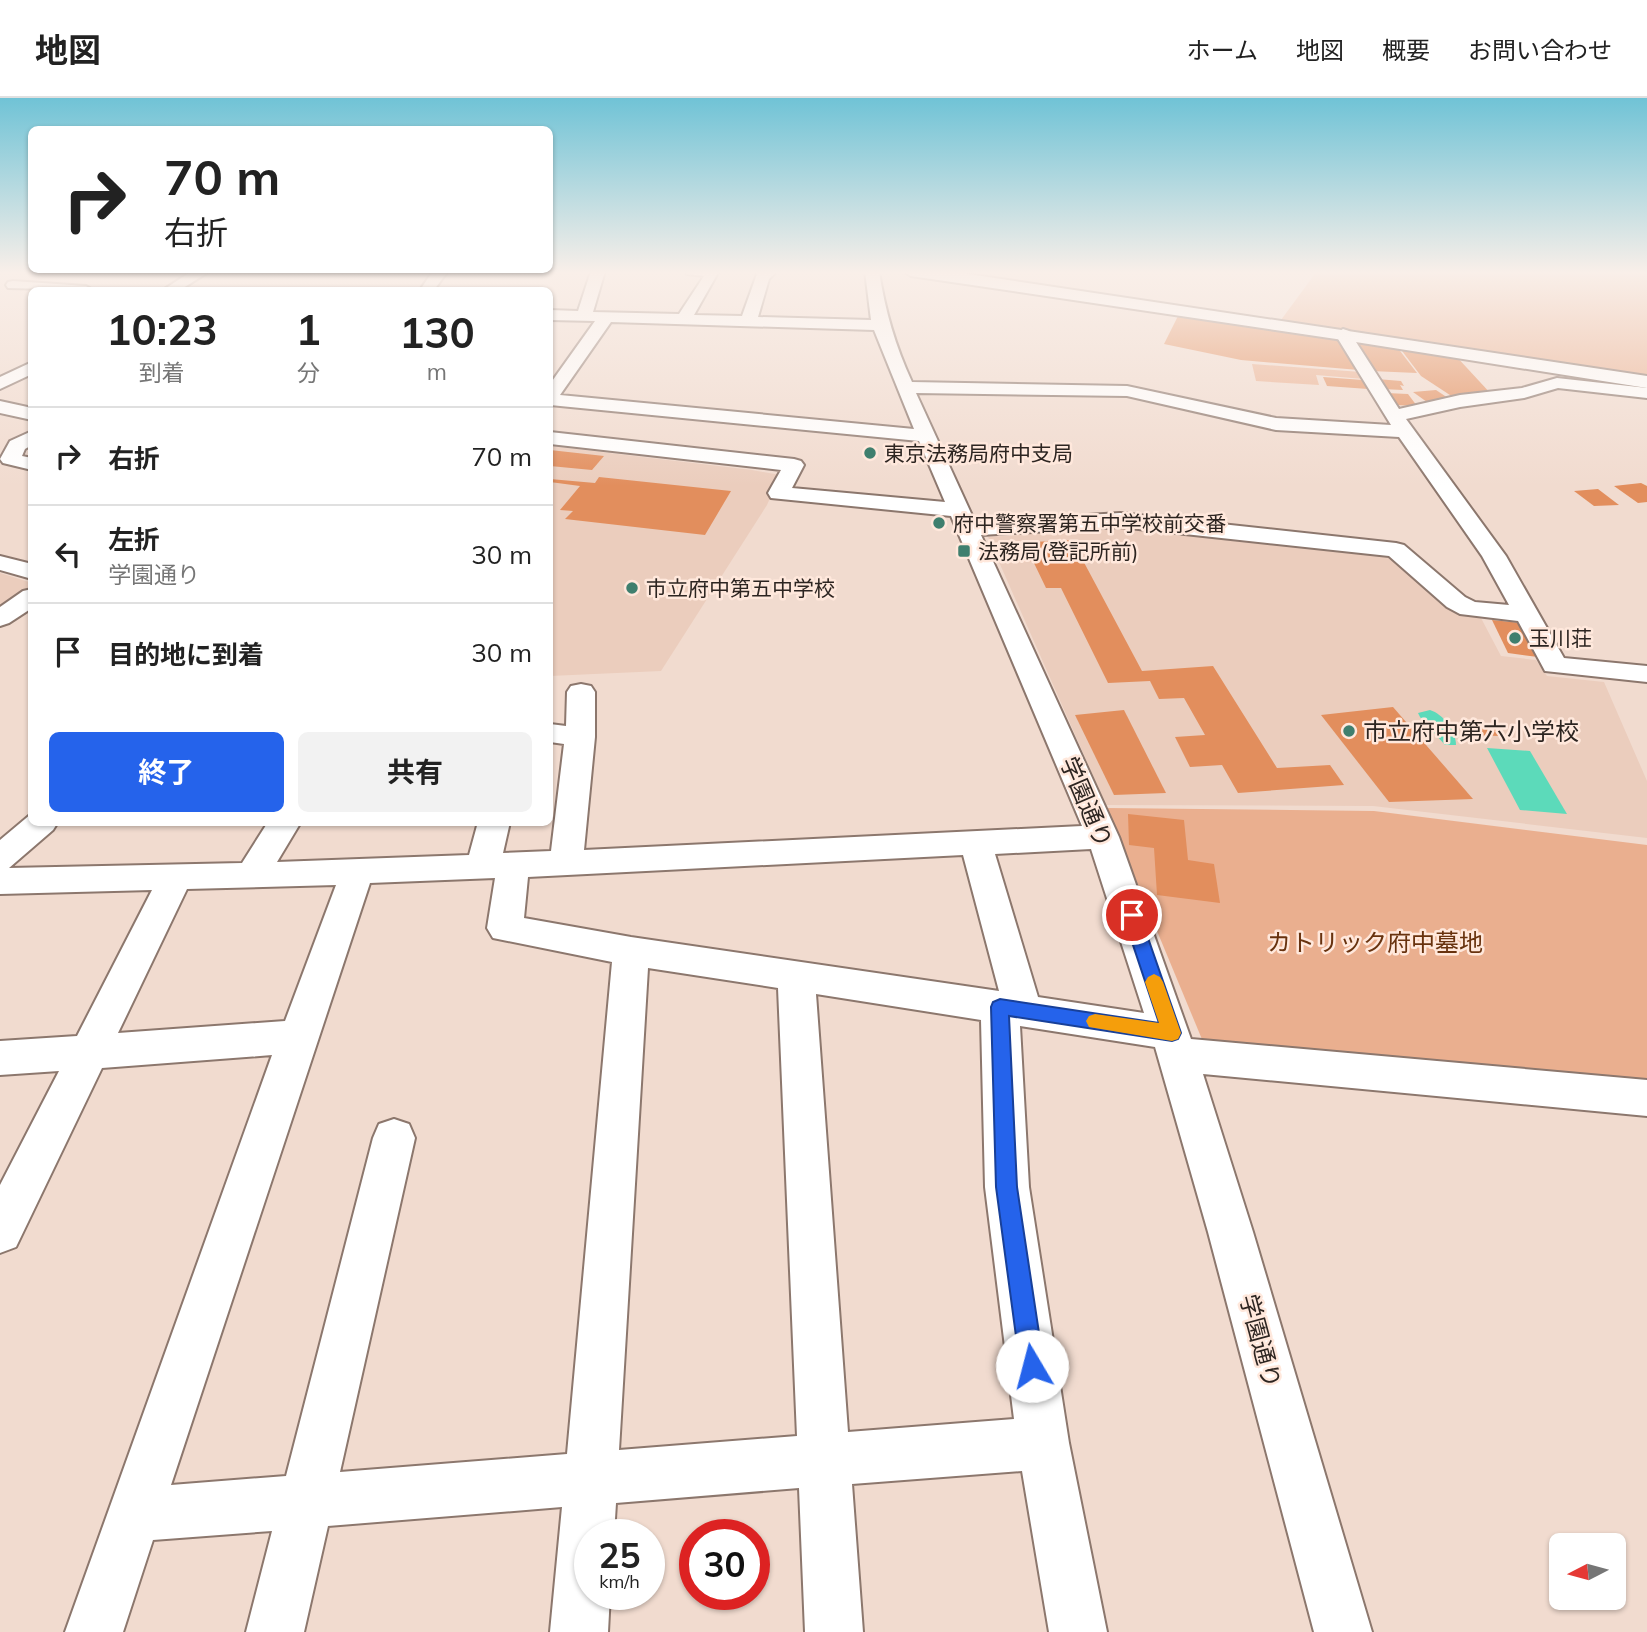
<!DOCTYPE html>
<html lang="ja">
<meta charset="utf-8">
<style>
body{margin:0;font-family:Mulish,"Noto Sans JP",sans-serif;background:#f2f2f2;color:#222;height:100vh;display:flex;flex-direction:column;font-size:26px;white-space:nowrap}
*{box-sizing:border-box;margin:0}
p{font-size:23px;color:#767676}
.icon{flex:none;width:38px;height:38px;fill:none;stroke:currentColor;stroke-width:2;stroke-linecap:round;stroke-linejoin:round}
.map{position:relative;flex:1;overflow:hidden}
.sheet{position:absolute;left:28px;top:189px;width:525px;height:539px;display:flex;flex-direction:column;background:#fff;border-radius:10px;box-shadow:0 2px 5px #0004}
.sheet>*{flex:none}
.guide{position:absolute;left:28px;top:28px;width:525px;height:147px;border-radius:10px;box-shadow:0 2px 5px #0004;background:#fff;color:#222;overflow:hidden}
.needle{width:46px;rotate:264deg}
.fabs{position:absolute;left:1549px;top:1435px;display:grid;gap:14px}
.fabs a{display:grid;place-items:center;width:77px;height:77px;border-radius:10px;background:#fff;box-shadow:0 2px 5px #0004;font-size:35px}
.speed{position:absolute;left:574px;top:1421px;display:flex;gap:14px;font-size:35px;font-weight:700;text-align:center}
.speed>*{display:grid;place-content:center;width:91px;height:91px;border-radius:50%;background:#fff;box-shadow:0 2px 5px #0004;line-height:1}
.speed small{font-size:18px;font-weight:400}
.speed .limit{border:10px solid #d22;background:#fff;color:#111}
.pin{position:absolute;display:grid;place-items:center;width:60px;height:60px;color:#fff;margin:-30px;border:4px solid #fff;border-radius:50%;box-shadow:0 2px 7px #0007}
.me{position:absolute;width:77px;margin:-38px;rotate:352deg;stroke-linejoin:round;filter:drop-shadow(0 0 5px #0008)}
.turn{display:flex;align-items:center;gap:24px;height:147px;padding:0 21px;font-size:32px}
.turn .icon{width:91px;height:91px;stroke-width:2.5}
.turn b{display:block;font-size:49px;line-height:60px}
.eta{display:flex;justify-content:space-evenly;align-items:center;height:119px;text-align:center}
.eta b{font-size:42px;font-weight:700;line-height:49px}
.button{display:flex;gap:14px;margin-top:auto;padding:14px 21px}
.button a{flex:1;height:80px;border-radius:10px;background:#2563eb;color:#fff;font-size:28px;font-weight:700;line-height:80px;text-align:center}
.button a+a{background:#f2f2f2;color:#222}
ul{padding:0;list-style:none}
li{display:flex;align-items:center;gap:21px;height:98px;padding:0 21px;border-top:2px solid #e0e0e0}
li div{flex:1}
li b{display:block;font-size:26px}
li em{font-style:normal}
header{display:flex;align-items:center;gap:42px;box-sizing:border-box;height:98px;padding:0 35px;background:#fff;border-bottom:2px solid #e0e0e0}
header strong{font-size:33px}
nav{display:flex;gap:38px;margin-inline-start:auto;font-size:24px}
.map>svg:first-child{display:block}
.built{fill:#ebcdbd}
.green{fill:#eaaf8f}
.water{fill:#5cdaba}
.building{fill:#e28e5d}
.lines{fill:none;stroke-linecap:round;stroke-linejoin:round}
.minor-casing{stroke:#8c776d;stroke-width:4}
.major-casing{stroke:#8c776d;stroke-width:4}
.minor{fill:#fff;fill-rule:evenodd}
.major{fill:#fff;fill-rule:evenodd}
.route{fill:#2563eb;stroke:#184099;stroke-width:2}
.slow{fill:#f59e0b}
.poi-dot{fill:#3f7f6e;stroke:#ffe8dc;stroke-width:2.5}
.labels{text-anchor:middle;dominant-baseline:central;stroke-width:5;stroke-linejoin:round;paint-order:stroke}
.far-poi-label{font-size:21px;fill:#2d2521;stroke:#ffe8dc;text-anchor:start}
.poi-label{font-size:24px;fill:#2d2521;stroke:#ffe8dc;text-anchor:start}
.street-label{font-size:24px;fill:#2d2521;stroke:#ffe8dc}
.park-label{font-size:24px;fill:#68320e;stroke:#ffe8dc}
</style>
<header>
<strong>地図</strong>
<nav><a>ホーム</a><a>地図</a><a>概要</a><a>お問い合わせ</a></nav>
</header>
<div class="map">
<svg width="1647" height="1534" viewBox="0 0 1647 1534">
<rect width="100%" height="100%" fill="#f1dbcf"/>
<!-- built -->
<g class="built">
<path d="M550,348l202,24 28,5 -13,30 -106,166 -111,5z"/>
<path d="M1122,430l262,25 74,60 23,5 20,38 35,4 11,16 57,6 43,99v57l-274,-32 -267,-1 -118,-268z"/>
<path d="M0,475l32,10 -1,10 -31,21z"/>
</g>
<!-- green -->
<g class="green">
<path d="M1317,173h330v110l-366,-61z"/>
<path d="M1252,266l109,8 3,7 -48,-4 3,10 -63,-4z"/>
<path d="M1106,710l268,3 273,34v245l-436,-29z"/>
</g>
<!-- water -->
<g class="water">
<path d="M1430,612c13,4 26,21 26,35h-11l-25,-28 -2,-4z"/>
<path d="M1487,650l43,3 37,63 -47,-4z"/>
</g>
<!-- building -->
<g class="building">
<path d="M1179,216l163,25 17,31 -118,-10 -77,-16z"/>
<path d="M1350,241l47,8 20,26 -46,-2z"/>
<path d="M1399,249l56,8 37,40 -36,4 -35,-23z"/>
<path d="M1323,279l40,3 5,9 -41,-3z"/>
<path d="M1377,281l24,2 3,5 -4,-1 3,5 -21,-1z"/>
<path d="M1436,292l15,10 -24,2 -14,-10z"/>
<path d="M1386,295l22,1 9,12 -23,-1z"/>
<path d="M550,352l54,6 -12,14 -42,-4z"/>
<path d="M599,379l132,14 -26,44 -140,-16 8,-8 -13,-1 20,-24 -30,-4v-3l45,4z"/>
<path d="M1641,385l6,3v16l-9,1 -24,-17z"/>
<path d="M1598,391l21,16 -25,1 -20,-15z"/>
<path d="M1072,442l70,131 71,-5 64,102 53,-3 14,20 -106,8 -16,-28 -32,2 -15,-30 30,-2 -21,-37 -25,1 -9,-18 -42,2 -47,-95h-15l-13,-27 -26,1 -6,-13 35,-1 -3,-6z"/>
<path d="M1492,522l29,3 17,34 -30,-4z"/>
<path d="M1393,609l80,92 -84,3 -68,-87z"/>
<path d="M1124,612l42,83 -52,2 -39,-80z"/>
<path d="M1463,627l31,2 6,9 -32,-1z"/>
<path d="M1128,716l56,6 4,40 26,4 6,39 -63,-8 -3,-47 -25,-3z"/>
</g>
<g class="lines">
<defs>
<g id="minor">
<path d="M192,173h18l-30,19h-17z"/>
<path d="M433,173h15l-14,19h-14z"/>
<path d="M591,173h14l-12,41 86,2 25,-38 -17,-2 -2,-3h34l-25,44 48,1 15,-42 3,-3h17l-8,8 -11,38 113,3 -6,-49h14c6,40 16,74 33,111l215,4 149,32 115,7 -56,-91 8,-5 6,2 50,78 61,-14 62,-7 35,-10 90,10v10l-89,-10 -34,10 -64,9 -54,12 100,137 58,102 83,8v16l-102,-11 -27,-50 -58,-7 -13,-7 -58,-51 -269,-29 -139,8 138,302 72,202 456,41v36l-444,-42 50,158 119,400h-58l-106,-400 -53,-185 -135,-21 9,161 40,256 38,189h-58l-27,-161 -170,13 11,148h-58l-6,-144 -183,15 -2,32h-24v59h20l-2,38h-58l12,-125 -234,19 -24,106h-58l26,-101 -119,9 -30,92h-58l207,-577 -170,13 -86,179 -16,6v-68l59,-114 -59,4v-34l77,-5 75,-146 -152,4v-54l31,-26 1,8h26l-5,8 -44,38 233,-5 26,-41h33l-24,40 192,-7 9,-33h32l-7,31 48,-2 13,-107 -14,-2v-18l16,2 1,-34 4,-6 10,-2 10,2 4,6v45l-11,113 498,-24 -131,-310 -180,-18 -3,-5 13,-23 -231,-26v-12l244,27 7,2 3,4 -12,23 153,14 -26,-61 -369,-36v-21l45,-63 -45,-1v-10l28,1zM611,224l263,8 40,99 -354,-34zM916,295l211,3 149,34 123,7 83,119 27,49 -34,-3 -10,-5 -61,-52 -8,-2 -276,-30 -145,9zM1091,751l53,164 -106,-16 -43,-143zM963,757l36,136 -368,-54 -107,-19 4,-41zM495,780l-8,50 6,10 119,24 -45,492 -227,18 75,-334 -6,-14 -15,-5 -15,5 -6,14 -87,338 -115,9 199,-602zM336,787l-51,136 -167,12 69,-144zM648,870l130,20 19,448 -178,14zM816,896l165,26 4,167 29,232 -166,13z"/>
<path d="M13,183l73,5 7,4 -85,-2 -2,-3 2,-3z"/>
<path d="M32,264v12l-32,15v-12z"/>
<path d="M0,303l32,7v12l-32,-7z"/>
<path d="M32,333v14l-7,4 -3,7 10,2v12l-29,-7 -3,-4 10,-18z"/>
<path d="M0,458l32,8v15l-32,-9z"/>
<path d="M32,491v19l-23,15 -9,3v-19l23,-16z"/>
</g>
<path id="major" d="M903,173h45l699,105v12l-304,-48 -432,-64z"/>
</defs>
<!-- minor casing -->
<use href="#minor" class="minor-casing"/>
<!-- major casing -->
<use href="#major" class="major-casing"/>
<!-- minor -->
<use href="#minor" class="minor"/>
<!-- major -->
<use href="#major" class="major"/>
</g>
<!-- sky -->
<linearGradient id="sky" x2="0" y2="1"><stop stop-color="#70c3d6"/><stop offset="0.45" stop-color="#f9efe9"/><stop offset="1" stop-color="#f9efe9" stop-opacity="0"/></linearGradient>
<rect width="1647" height="388" fill="url(#sky)"/>
<!-- route -->
<path class="route" d="M1132,811l5,1 3,5 41,118 -3,6 -6,2 -163,-25 8,171 27,179 -4,9 -8,3 -8,-3 -4,-9 -24,-179 -5,-180 2,-5 7,-3 159,24 -36,-108 3,-5z"/>
<!-- slow -->
<path class="slow" d="M1154,876l6,3 3,5 18,51 -3,6 -6,2 -83,-14 -3,-6 3,-5 6,-2 64,9 -14,-41 3,-5z"/>
<!-- markers -->
<g class="poi-dot">
<circle cx="870" cy="355" r="7"/>
<circle cx="939" cy="425" r="7"/>
<rect x="957" y="446" width="14" height="14" rx="3.5"/>
<circle cx="632" cy="490" r="7"/>
<circle cx="1515" cy="540" r="7"/>
<circle cx="1349" cy="633" r="7"/>
</g>
<g class="labels">
<!-- far-poi labels -->
<g class="far-poi-label">
<text x="884" y="355">東京法務局府中支局</text>
<text x="953" y="425">府中警察署第五中学校前交番</text>
<text x="978" y="453">法務局(登記所前)</text>
<text x="646" y="490">市立府中第五中学校</text>
<text x="1529" y="540">玉川荘</text>
</g>
<!-- poi labels -->
<g class="poi-label">
<text x="1363" y="633">市立府中第六小学校</text>
</g>
<!-- street labels -->
<g class="street-label">
<text transform="translate(1087 704) rotate(67)">学園通り</text>
<text transform="translate(1261 1243) rotate(75)">学園通り</text>
</g>
<!-- park labels -->
<g class="park-label">
<text x="1375" y="844">カトリック府中墓地</text>
</g>
</g>
</svg>
<div class="fabs">
<a><svg class="needle" viewBox="-14 -14 28 28"><path d="M0-13l5 13h-10z" fill="#e53935"/><path d="M0 13l5-13h-10z" fill="#767676"/></svg></a>
</div>
<div class="speed"><div>25<small>km/h</small></div><div class="limit">30</div></div>
<div class="pin" style="left:1132px;top:817px;background:#d93025"><svg class="icon" aria-label="arrive" viewBox="0 0 24 24"><path d="M6 21V4h12l-3 4 3 4H6"/></svg></div>
<svg class="me" style="left:1032px;top:1268px" viewBox="-20 -20 40 40"><circle r="19" fill="#fff"/><path d="M0-13L10 11 0 6-10 11z" fill="#2563eb"/></svg>
<div class="guide">
<div class="turn"><svg class="icon" aria-label="right" viewBox="0 0 24 24"><path d="M7 20v-9h11M14 6l5 5-5 5"/></svg><div><b>70 m</b>右折</div></div>
</div>
<section class="sheet">
<div class="eta">
<div><b>10:23</b><p>到着</p></div>
<div><b>1</b><p>分</p></div>
<div><b>130</b><p>m</p></div>
</div>
<ul>
<li><svg class="icon" aria-label="right" viewBox="0 0 24 24"><path d="M7 20v-9h11M14 6l5 5-5 5"/></svg><div><b>右折</b></div><em>70 m</em></li>
<li><svg class="icon" aria-label="left" viewBox="0 0 24 24"><path d="M17 20v-9H6M10 6l-5 5 5 5"/></svg><div><b>左折</b><p>学園通り</p></div><em>30 m</em></li>
<li><svg class="icon" aria-label="arrive" viewBox="0 0 24 24"><path d="M6 21V4h12l-3 4 3 4H6"/></svg><div><b>目的地に到着</b></div><em>30 m</em></li>
</ul>
<div class="button"><a>終了</a><a>共有</a></div>
</section>
</div>
